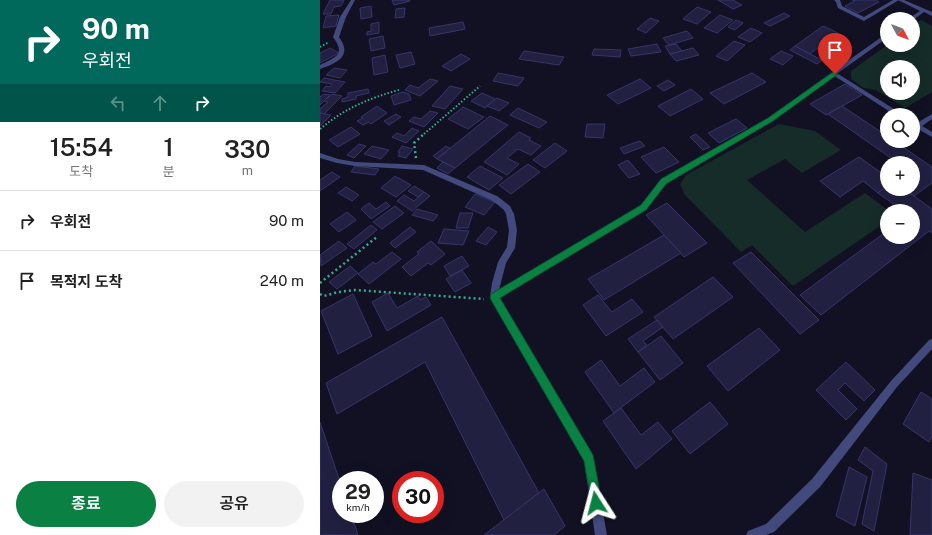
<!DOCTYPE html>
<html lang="ko">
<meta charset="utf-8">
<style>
body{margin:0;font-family:"Public Sans","Noto Sans KR",sans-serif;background:#f2f2f2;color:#222;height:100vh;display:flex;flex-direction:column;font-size:15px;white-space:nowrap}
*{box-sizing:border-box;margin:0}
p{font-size:13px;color:#767676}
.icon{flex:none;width:22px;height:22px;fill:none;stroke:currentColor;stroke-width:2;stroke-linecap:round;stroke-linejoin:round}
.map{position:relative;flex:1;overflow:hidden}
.sheet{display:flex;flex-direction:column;background:#fff;width:320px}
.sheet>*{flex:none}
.guide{background:#00695c;color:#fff;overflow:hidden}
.needle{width:26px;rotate:131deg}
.controls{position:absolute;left:560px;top:12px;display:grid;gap:8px}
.controls a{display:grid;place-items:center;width:40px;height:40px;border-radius:50%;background:#fff;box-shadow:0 4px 16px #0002;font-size:20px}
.speed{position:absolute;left:12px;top:471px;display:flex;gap:8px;font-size:20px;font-weight:700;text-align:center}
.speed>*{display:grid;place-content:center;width:52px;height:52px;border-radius:50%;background:#fff;box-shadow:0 4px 16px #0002;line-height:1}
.speed small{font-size:10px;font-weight:400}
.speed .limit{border:6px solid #d22;background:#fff;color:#111}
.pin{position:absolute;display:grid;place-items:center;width:34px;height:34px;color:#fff;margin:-41px -17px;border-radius:50% 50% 50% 0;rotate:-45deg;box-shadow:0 0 4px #0007}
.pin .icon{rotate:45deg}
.me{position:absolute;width:44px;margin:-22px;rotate:351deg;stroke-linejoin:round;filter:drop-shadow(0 0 3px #0008)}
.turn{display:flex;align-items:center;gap:14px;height:84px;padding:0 16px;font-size:18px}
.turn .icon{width:52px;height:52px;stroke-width:2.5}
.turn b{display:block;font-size:28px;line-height:34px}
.lanes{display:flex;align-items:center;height:38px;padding:0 16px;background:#0003;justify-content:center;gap:20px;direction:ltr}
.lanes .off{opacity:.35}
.eta{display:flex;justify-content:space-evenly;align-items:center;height:68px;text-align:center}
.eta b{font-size:24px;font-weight:600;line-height:28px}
.button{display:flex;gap:8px;margin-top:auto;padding:8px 16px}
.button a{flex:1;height:46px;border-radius:24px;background:#0b8043;color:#fff;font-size:16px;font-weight:600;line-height:46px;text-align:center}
.button a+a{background:#f2f2f2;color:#222}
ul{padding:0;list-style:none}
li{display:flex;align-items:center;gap:12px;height:60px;padding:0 16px;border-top:1px solid #e0e0e0}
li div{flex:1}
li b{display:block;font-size:15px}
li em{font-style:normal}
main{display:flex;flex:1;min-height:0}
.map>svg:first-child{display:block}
.green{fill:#152c28;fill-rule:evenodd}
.building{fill:#212041;stroke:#37356a}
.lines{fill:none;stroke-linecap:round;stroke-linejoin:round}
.path-far1{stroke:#3ea891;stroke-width:2;stroke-dasharray:1.5 2;stroke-linecap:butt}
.path{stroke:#3ea891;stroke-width:2.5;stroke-dasharray:2 3;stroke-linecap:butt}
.service{fill:#42497c;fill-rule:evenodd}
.minor{fill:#42497c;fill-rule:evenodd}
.route{fill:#0b8043;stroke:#07532c}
</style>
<main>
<section class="sheet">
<div class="guide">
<div class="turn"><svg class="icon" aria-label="right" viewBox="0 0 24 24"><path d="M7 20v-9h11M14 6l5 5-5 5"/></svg><div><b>90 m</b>우회전</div></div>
<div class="lanes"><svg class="icon off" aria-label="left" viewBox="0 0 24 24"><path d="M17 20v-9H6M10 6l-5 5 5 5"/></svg><svg class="icon off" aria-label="ahead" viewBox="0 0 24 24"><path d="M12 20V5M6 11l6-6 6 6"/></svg><svg class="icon" aria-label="right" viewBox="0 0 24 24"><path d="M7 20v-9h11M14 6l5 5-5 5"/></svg></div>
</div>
<div class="eta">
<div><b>15:54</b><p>도착</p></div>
<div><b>1</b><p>분</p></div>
<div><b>330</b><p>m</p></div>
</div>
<ul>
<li><svg class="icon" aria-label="right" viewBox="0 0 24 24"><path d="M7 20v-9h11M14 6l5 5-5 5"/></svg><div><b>우회전</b></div><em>90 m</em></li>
<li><svg class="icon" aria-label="arrive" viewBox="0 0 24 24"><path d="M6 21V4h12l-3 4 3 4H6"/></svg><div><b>목적지 도착</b></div><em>240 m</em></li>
</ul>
<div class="button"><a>종료</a><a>공유</a></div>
</section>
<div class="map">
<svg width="612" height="535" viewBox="0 0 612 535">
<rect width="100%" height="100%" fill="#121123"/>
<!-- green -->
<g class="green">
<path d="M601,20l11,6v66l-27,16 -29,-18 -12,-2 -13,-9v-8l36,-26h26v-19zM567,67h26v26h-26z"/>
<path d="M459,124l36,7 26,19 -39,23 -17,-14 -38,21 58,52 60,-39 24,18h-2v10l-94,65 -41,-41 -11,7 -56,-57 -5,-11 6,-9z"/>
</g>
<!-- building -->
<g class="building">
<path d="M10,0h14l-3,6 -7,1 -3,7h-8z"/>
<path d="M72,0h17l1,1 -16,4z"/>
<path d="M398,0h15l9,5 -9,4z"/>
<path d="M532,0h24l3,2 -21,11 -13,-7 10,-5z"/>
<path d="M51,6l1,11 -11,2 -1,-11z"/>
<path d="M377,7l14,5 -14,12 -14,-5z"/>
<path d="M85,8l-1,9 -9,1 1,-9z"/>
<path d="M464,13l6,3 -20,10 -6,-3z"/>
<path d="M19,15l-3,11 -13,2 3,-12z"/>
<path d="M400,15l13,5 -16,13 -13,-5z"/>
<path d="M330,18l9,3 -13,12 -9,-4z"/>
<path d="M416,20l7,3 -8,7 -7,-3z"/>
<path d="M59,22v11l-12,2v-3l4,-1v-7z"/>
<path d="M143,22l2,7 -35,7 -1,-8z"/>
<path d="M503,26l15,7 -28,21 -15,-8z"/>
<path d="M431,28l11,5 -12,9 -12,-5z"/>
<path d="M367,31l6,7 -24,7 -6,-7z"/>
<path d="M63,36l2,12 -14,3 -2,-12z"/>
<path d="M414,41l11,4 -18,16 -11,-5z"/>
<path d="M337,44l4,8 -30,4 -3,-7z"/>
<path d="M356,44l6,7 -12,3 -5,-8z"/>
<path d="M475,46l15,8 12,6 -5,4 -27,-14z"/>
<path d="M10,48l9,5 -19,10v-10z"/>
<path d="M373,48l6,7 -23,6 -6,-7z"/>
<path d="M274,49l27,1 -1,7 -28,-2z"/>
<path d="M204,51l40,6 -5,8 -40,-6z"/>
<path d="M461,51l12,5 -10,9 -13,-6z"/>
<path d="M91,52l4,12 -15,4 -4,-13z"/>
<path d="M141,54l9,5 -19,12 -9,-5z"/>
<path d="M65,55l3,17 -14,3 -2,-17z"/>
<path d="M14,68l13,2 -7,8 -14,-3z"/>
<path d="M178,73l26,5 -6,8 -25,-5z"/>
<path d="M432,73l14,9 -42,22 -14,-11z"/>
<path d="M4,78l21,4 -10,11 -13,-2 4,-5 4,1 2,-3 -12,-2z"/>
<path d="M110,79l8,2 -18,15 -15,-6 5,-5 8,3z"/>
<path d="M320,79l11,9 -33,16 -11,-9z"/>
<path d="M348,80l7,5 -11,6 -7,-5z"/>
<path d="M525,84l17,11 -36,20 -16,-11z"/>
<path d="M130,86l13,3 -18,20 -13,-3z"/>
<path d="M48,89l1,4 -13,3v3l-14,3v-3l6,-2v-4z"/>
<path d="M371,89l12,10 -33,17 -12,-10z"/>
<path d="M83,92l6,2 2,6 -17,5 -3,-9z"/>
<path d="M162,93l13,6 -10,9 -14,-7z"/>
<path d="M4,94l6,1 -10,10v-8z"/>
<path d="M12,94l10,2 -18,18 -4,-1v-4l8,-7 -4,-1z"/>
<path d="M177,98l12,5 -10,8 -12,-5z"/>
<path d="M57,106l10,7 -16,11 -2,-2 -6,3 -6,-4 6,-3 -2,-1z"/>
<path d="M522,106l45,30v5h7l38,26v16l-18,13 -10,-7h9v-26h-15l-70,-49z"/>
<path d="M143,107l21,10 -16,12 -20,-10z"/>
<path d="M198,108l29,14 -8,6 -29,-13z"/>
<path d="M110,111l8,2 -14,14 -15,-6 5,-4 7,2z"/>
<path d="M0,113l11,2 -11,11z"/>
<path d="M76,114l5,3 -12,8 -5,-4z"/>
<path d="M170,116l18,9 -53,43 -18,-9z"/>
<path d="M416,119l11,9 -28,15 -11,-10z"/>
<path d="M267,124h18l-2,14 -18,-1z"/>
<path d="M31,127l9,7 -22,13 -9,-7z"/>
<path d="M92,128l7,3 -13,12 -14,-6 5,-4 7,3z"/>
<path d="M199,132l12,6 -2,2 12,6 -10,9 -13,-6 -11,9 12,6 -12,11 -23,-13z"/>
<path d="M376,134l14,13 -7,3 -13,-13z"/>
<path d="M320,141l5,5 -21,8 -4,-6z"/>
<path d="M235,143l12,8 -22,17 -12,-8z"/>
<path d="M39,144l7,2 -12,12 -7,-3z"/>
<path d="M52,146l17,4 -8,9 -17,-5z"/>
<path d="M82,146l11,3 -7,9 -8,-2 2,-3 -2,-1z"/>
<path d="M126,146l4,2 -13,11 -4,-3z"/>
<path d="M344,147l15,15 -23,11 -15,-16z"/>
<path d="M539,157l28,20v9l-9,7 -15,-12 -23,16 -20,-16z"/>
<path d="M308,160l12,14 -11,4 -11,-13z"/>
<path d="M123,162l12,6 -7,6 -11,-6z"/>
<path d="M208,164l12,8 -29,22 -12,-9z"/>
<path d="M35,166l24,3 -4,6 -24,-3z"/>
<path d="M160,166l23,12 -14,12 -22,-13z"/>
<path d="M12,172l8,5 -20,14v-11z"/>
<path d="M75,176l16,9 -15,12 -15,-9z"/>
<path d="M94,186l10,6 -6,5 -10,-6z"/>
<path d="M567,186v3h17l28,20v24l-3,-2 -108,84 -21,-20 87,-64v6h26v-26h-10l-25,-18z"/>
<path d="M26,187l13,8 -7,6 -14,-8z"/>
<path d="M104,192l6,4 -18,15 -15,-10 7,-6 10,6z"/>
<path d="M155,194l20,8 -11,13 -19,-8z"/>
<path d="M66,202l4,4 -19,13 -10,-10 8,-6 7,6z"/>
<path d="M347,203l40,40 -23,14 -38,-42z"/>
<path d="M75,206l9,7 -22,16 -9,-7z"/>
<path d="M97,209l21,6 -5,6 -21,-6z"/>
<path d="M27,212l9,8 -17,12 -9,-8z"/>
<path d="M140,213h13l-5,15h-12z"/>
<path d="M51,225l6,5 -23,19 -7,-5z"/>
<path d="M90,227l6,5 -21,16 -5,-5z"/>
<path d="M168,227l9,5 -11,13 -10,-4z"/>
<path d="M124,229l25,2 -6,14 -25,-2z"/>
<path d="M344,235l17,18 -77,47 -16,-21z"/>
<path d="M19,241l8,7 -26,18 -1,-11z"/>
<path d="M111,241l14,13 -14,11 -3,-2 -17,13 -9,-9 17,-13 -2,-2z"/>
<path d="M72,252l9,7 -32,25 -11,-10 15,-12 3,2z"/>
<path d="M431,252l68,68 -19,14 -67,-71z"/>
<path d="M142,256l7,10 -19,10 -6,-10z"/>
<path d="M30,266l8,7 -21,16 -8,-7z"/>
<path d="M142,270l9,13 -16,9 -9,-13z"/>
<path d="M393,277l20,20 -60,42 -19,-22z"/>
<path d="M68,293l9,15 21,-12 2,4 6,-3 5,8 -44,26 -15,-29z"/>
<path d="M33,294l19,42 -34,18 -17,-43z"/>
<path d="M278,295l14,17 20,-13 11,13 -37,24 -23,-31z"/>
<path d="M122,317l97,176 -35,27 -79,-158 -88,52 -11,-31z"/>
<path d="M337,320l6,7 -20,14 4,4 -9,7 -10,-13z"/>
<path d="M439,328l21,22 -52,41 -21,-25z"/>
<path d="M341,336l22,27 -23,17 -22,-28z"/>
<path d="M281,360l19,26 24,-18 11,14 -41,31 -29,-41z"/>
<path d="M526,362l29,28 -11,11 -19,-18 -7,7 19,19 -11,11 -30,-30z"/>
<path d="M601,392l11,7v37l-3,6 -26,-18z"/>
<path d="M390,402l18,22 -38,30 -18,-23z"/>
<path d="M301,408l20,27 17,-13 14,17 -36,30 -33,-48z"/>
<path d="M0,422l21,63v29h10l7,21h-38z"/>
<path d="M545,447l22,17 -13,67 -12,-7 11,-53 -15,-11z"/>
<path d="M529,467l18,10 -12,49 -19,-10z"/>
<path d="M593,473l19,7v55h-22z"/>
<path d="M224,489l21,37 -11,9h-70z"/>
</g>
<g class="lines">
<!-- path-far1 -->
<g class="path-far1">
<path d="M0,47l9,-5"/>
<path d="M0,129c24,-20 49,-31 79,-39"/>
<path d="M104,134l56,-48"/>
</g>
<!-- path -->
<g class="path">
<path d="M96,158l-2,-15 11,-10"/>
<path d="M0,283l58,-47"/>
<path d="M0,294l4,2 14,-4 17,-2 129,9"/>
</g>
<!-- service -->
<g class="service">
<path d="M514,0h6l2,6 22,11 29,-17h6l-35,21 -26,-13 -2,-6z"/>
<path d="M515,72l67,42 1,1h-8l-62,-40v-2z"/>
<path d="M612,114v5l-10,7 10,6v5l-19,-11v-5l4,2z"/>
</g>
<!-- minor -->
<g class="minor">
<path d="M31,0h4l-9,17 -7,20c14,19 -2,26 -19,32v-4c16,-8 26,-10 13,-28l7,-20z"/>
<path d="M578,0h6l28,12v4l-8,-4 -11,8 -5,-1 12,-8z"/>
<path d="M567,33v5l-115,82 -107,64 -19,26 -147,88 94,157 14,80h-12l-11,-75 -94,-163 2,-14 6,-21 9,-15 2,-17 -3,-16 -2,-4 -6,-5 -7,-5 -68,-30 -68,-4 -18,-3 -17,-5v-5l18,6 17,3 69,3 73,31 13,10 4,8 3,16 -2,18 -9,15 -7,27 141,-84 21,-26 107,-62z"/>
<path d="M612,339v10l-35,38 -77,100 -46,45 -8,3h-20l2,-4 18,-7 46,-45 79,-98 38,-41z"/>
</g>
</g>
<!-- route -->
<path class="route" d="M513,72l5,2 -65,47 -107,63 -20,26 -146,88 93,157 9,48 -2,4 -4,2 -4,-2 -8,-46 -93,-161 -1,-3 1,-3 150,-89 20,-26 107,-61z"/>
</svg>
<div class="controls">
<a><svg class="needle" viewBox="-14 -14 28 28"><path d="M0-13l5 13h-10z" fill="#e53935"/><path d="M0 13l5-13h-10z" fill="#767676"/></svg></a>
<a><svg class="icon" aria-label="sound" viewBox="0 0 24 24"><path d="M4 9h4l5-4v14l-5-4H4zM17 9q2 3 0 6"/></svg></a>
<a><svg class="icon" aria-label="search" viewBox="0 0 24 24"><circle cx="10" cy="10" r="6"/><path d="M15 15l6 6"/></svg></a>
<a>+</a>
<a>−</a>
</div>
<div class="speed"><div>29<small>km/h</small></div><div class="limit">30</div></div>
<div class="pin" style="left:515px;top:74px;background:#d93025"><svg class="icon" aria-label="arrive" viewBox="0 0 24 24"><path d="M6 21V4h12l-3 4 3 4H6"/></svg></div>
<svg class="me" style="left:276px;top:503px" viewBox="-20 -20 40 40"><path d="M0-17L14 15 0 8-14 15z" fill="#0b8043" stroke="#fff" stroke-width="4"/></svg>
</div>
</main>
